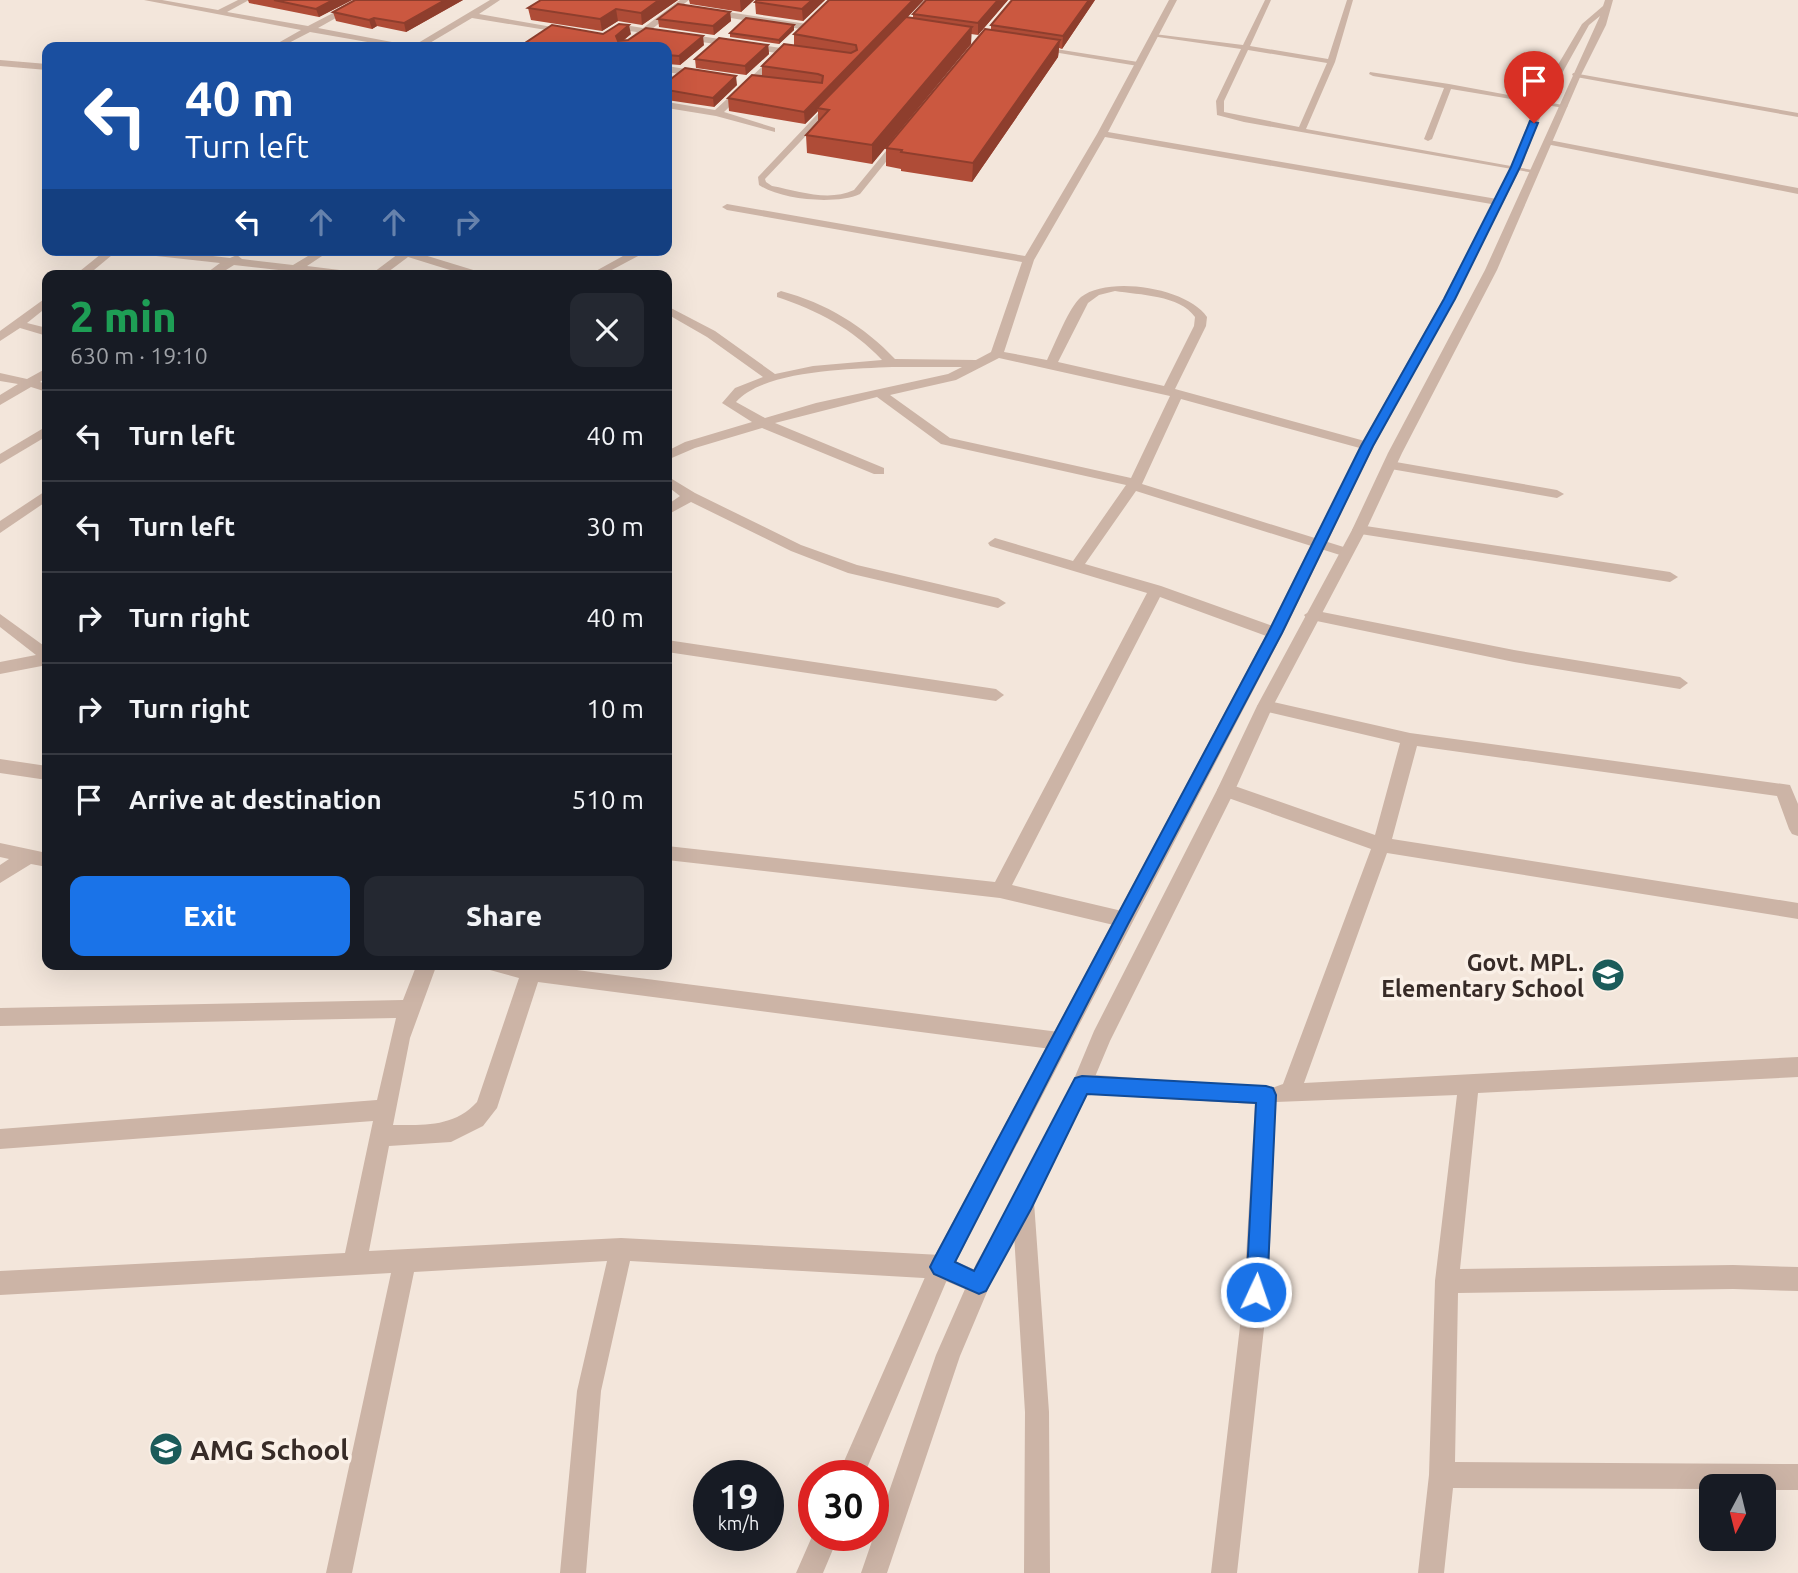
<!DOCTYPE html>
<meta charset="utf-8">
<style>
body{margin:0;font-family:Ubuntu,sans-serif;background:#242831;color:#f1f3f6;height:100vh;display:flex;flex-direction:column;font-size:26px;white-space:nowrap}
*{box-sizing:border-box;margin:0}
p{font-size:23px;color:#9ea1a6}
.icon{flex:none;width:38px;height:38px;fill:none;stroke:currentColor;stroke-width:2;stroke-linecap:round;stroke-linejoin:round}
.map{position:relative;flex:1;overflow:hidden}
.details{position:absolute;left:42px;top:270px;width:630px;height:700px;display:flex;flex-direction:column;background:#171b24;border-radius:14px;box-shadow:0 7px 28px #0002}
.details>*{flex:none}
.top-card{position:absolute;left:42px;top:42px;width:630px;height:214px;border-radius:14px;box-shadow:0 7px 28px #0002;background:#1a4fa0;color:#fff;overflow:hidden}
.needle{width:46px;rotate:187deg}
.controls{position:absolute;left:1699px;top:1474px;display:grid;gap:14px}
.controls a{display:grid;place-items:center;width:77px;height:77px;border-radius:14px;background:#171b24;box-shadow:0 7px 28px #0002;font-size:35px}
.speed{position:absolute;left:693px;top:1460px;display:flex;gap:14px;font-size:35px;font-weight:700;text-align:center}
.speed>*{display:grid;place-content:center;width:91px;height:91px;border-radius:50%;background:#171b24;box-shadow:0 7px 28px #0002;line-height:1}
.speed small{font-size:18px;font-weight:400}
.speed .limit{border:10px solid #d22;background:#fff;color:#111}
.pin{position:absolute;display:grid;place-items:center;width:60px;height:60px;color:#fff;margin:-72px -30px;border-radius:50% 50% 50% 0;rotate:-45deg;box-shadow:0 0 7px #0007}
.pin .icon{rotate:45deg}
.me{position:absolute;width:77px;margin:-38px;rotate:3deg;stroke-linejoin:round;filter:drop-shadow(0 0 5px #0008)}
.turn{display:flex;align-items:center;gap:24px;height:147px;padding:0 28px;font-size:32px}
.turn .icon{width:91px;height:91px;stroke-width:2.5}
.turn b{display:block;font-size:49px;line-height:60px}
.lanes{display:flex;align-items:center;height:66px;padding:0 28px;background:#0003;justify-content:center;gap:35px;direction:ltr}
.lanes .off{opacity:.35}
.round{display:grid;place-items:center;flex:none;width:74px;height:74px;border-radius:14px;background:#242831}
.summary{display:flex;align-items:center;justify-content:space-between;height:119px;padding:0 28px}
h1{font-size:42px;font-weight:800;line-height:52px;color:#1e9e55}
.action{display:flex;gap:14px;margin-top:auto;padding:14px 28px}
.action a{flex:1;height:80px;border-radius:14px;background:#1a73e8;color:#fff;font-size:28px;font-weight:800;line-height:80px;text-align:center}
.action a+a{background:#242831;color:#f1f3f6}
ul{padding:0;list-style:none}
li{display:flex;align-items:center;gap:21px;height:91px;padding:0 28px;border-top:2px solid #363941}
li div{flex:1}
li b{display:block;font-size:26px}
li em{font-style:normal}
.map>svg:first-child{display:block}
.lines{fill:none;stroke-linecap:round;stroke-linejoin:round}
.service{fill:#ccb4a6;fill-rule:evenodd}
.minor{fill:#ccb4a6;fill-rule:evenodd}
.tertiary{fill:#ccb4a6;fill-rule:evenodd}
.wall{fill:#af4c37}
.shaded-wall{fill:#8e3e2d}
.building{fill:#cb5840;stroke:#8e3e2d;stroke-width:2}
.route{fill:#1a73e8;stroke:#114b97;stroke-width:2}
.labels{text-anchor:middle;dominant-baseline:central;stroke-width:7;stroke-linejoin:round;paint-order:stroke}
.poi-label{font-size:23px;font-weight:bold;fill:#372b27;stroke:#faf0e7;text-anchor:end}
.near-poi-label{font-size:28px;font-weight:bold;fill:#372b27;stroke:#faf0e7;text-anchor:start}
</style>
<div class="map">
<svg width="1798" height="1573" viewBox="0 0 1798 1573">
<rect width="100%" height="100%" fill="#f3e6db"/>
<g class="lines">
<!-- service -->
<g class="service">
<path d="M1265,0h6l-21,46 78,13 19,-59h6l-18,62 -29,67 232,42 -4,2 -290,-51 -27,-7 -1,-14 25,-52 -90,-13 3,-2 89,11zM1248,50l79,13 -28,64 -75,-15v-11z"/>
<path d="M1043,47l95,15 4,2 -4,2 -97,-16z"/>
<path d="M1370,72l79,12 119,22 -4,2 -113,-19 -19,50 -4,2 -4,-2 20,-51 -71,-12 -4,-2z"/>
<path d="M1573,73l225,40v4l-222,-40 -4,-2z"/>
<path d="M828,103l7,2 -70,74 1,3 6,4c27,5 56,16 82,4l41,-50 7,2 -42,52c-24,11 -79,6 -101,-9l-1,-8z"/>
<path d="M1549,140l249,48v6l-252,-50 -1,-2z"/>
</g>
<!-- minor -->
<g class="minor">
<path d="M144,0h18l56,10 20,-10h11l-22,12 81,14 50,-26h10l-50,28 95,18 77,-46h10l-21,14 96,17 -4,3 -99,-16 -49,29h-27l-86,-15 -29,15h-10l30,-17z"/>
<path d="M680,0h9l-37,29 150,22 1,2 -4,3 -18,-3v4l-57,55 51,16v4l-59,-16 -49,-8v-6l48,8 62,-57 -131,-19 -18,13h-9l18,-15 -17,-2 -9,6 -4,-3 11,-9 25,4z"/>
<path d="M1169,0h8l-69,132 389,67 5,3 -5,3 -392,-68 -71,123 -30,92 43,8c8,-16 22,-53 34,-63 28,-22 107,-9 126,20l-1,9 -31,63 197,54 2,3 -7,4 -186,-51 -39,85 208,65 2,3 -2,3h-10l-204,-64 -51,73 76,22 120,43 2,4 -8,5 -6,-1 -109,-40 -148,288 110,26 7,2 3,6 -3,6 -7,2 -122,-29 -333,-38v-14l328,36 152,-289 -157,-47 -2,-3 7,-5 78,23 53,-76 -185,-41 -64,-47 -102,26 109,45v6h-10l-112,-46 -67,20 -28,12v-9l18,-9 67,-20 -30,-19 13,-15 28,-11 -56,-40 -40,-23v-8l48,25 60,43 38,-8 69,-6c-29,-31 -65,-50 -105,-63v-4l4,-2c45,12 83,35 114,68l81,1 15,-8 31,-90 -295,-52 -5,-3 5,-3 298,52 72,-122zM1115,291c24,4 65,4 80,26l-1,9 -30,60 -106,-24 30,-59 11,-8zM999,358l171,38 -39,82 -181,-40 -60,-43 66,-15zM892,367h70l-14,7 -132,29 -51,15 -29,-16c28,-32 115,-33 156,-35z"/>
<path d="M708,9l99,15 4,3 -4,3 -102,-16z"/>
<path d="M0,60l47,4v6l-47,-4z"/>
<path d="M667,66l37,6 5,3 -5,3 -37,-6z"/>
<path d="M106,250h12l-30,25h-13z"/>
<path d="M124,250h38l68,8 7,-3 5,4 51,6 25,-15h13l-24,16 49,6 6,3h-39l-89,-10 -16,10h-14l16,-12 -91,-10z"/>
<path d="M408,250l75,23 2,2h-19l-58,-18 -24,18h-14l32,-24z"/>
<path d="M638,250l4,3 -2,2 -32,17 3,3h-15l-2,-3 38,-21z"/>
<path d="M47,297v10l-20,16 20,5v8l-27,-8 -20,13v-10z"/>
<path d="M47,368v9l-7,5 7,2v8l-16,-5 -31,18v-10l18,-11 -18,-3v-8l27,6z"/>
<path d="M47,426v10l-47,28v-10z"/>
<path d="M1390,461l167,29 7,4 -7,4 -172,-30v-6z"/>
<path d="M667,476l28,17 106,52 56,20 141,33 8,5 -8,5 -150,-35 -57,-22 -100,-49 -24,13v-10l13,-9 -13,-10z"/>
<path d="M47,490v11l-47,32v-12z"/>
<path d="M1359,525l311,47 8,5 -8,5 -316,-49 -2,-3 2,-3z"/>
<path d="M1312,610l202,40 166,27 8,6 -8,6 -166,-27 -207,-43 -3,-4z"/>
<path d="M0,614l47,34v17l-47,9v-12l36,-7 -36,-28z"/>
<path d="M667,640l329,49 8,6 -8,6 -329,-49z"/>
<path d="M1265,700l145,33 380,52 8,19v32l-6,-2 -3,-5 -12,-33 -360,-50 -25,93 406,64v16l-411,-66 -83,230 494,-26v20l-320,16 -18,176 273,-4 65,2v24l-65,-2 -275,4 -3,169 343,2v26h-34v-4h-52v3l-259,-1 -9,85h-26l11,-98 6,-194 22,-186 -181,7 -8,190 -31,281h-26l33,-281 11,-188 -173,-10 -7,-3 -4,-7 4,-7 7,-3 190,14 11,-4 88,-235 -151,-54 -3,-5 3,-5 6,-2 149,52 25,-92 -141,-33 -2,-4z"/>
<path d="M0,759l47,7v14l-47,-7z"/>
<path d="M0,843l47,10v14l-16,-3 -31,19v-18l9,-6 -9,-2z"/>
<path d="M417,964h20l-27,74 -17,87c32,0 61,2 84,-23l42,-124 -29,-8 -3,-6h43l529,68 7,2 3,7 -3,7 -7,2 -521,-68 -41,126 -14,18 -32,16 -62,4 -20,105 252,-13 320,17 46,20 4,8 -4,8 -8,4 -38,-16 -311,-18 -29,130 -15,182h-26l17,-182 30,-130 -193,11 -62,301h-26l65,-300 -391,22v-24l345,-18 28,-132 -373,28v-20l377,-29 19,-82 -396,8v-18l403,-8z"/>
<path d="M1023,1191l8,3 3,8 15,210 1,161h-26l1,-161 -13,-210 3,-8z"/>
</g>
<!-- tertiary -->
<g class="tertiary">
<path d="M1605,0h8l-7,25 -25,50 -84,195 -95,183 -36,77 -93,176 -38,84 -125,251 -21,50 -58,119 -39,70 -32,76 -73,217h-26l75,-218 40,-91 39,-70 59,-115 20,-48 123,-241 40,-84 95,-176 36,-77 97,-183 115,-254 -11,9 -43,77 -23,61 -68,136 -81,147 -91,187 -334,642 -85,200h-26l95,-216 334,-626 93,-187 83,-147 70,-136 23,-61 46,-78 21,-18z"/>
<path d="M814,1532v3h25l-16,38h-27z"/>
</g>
</g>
<!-- wall -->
<g class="wall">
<path d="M248,0h104l-33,17 -70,-14z"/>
<path d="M355,0h108l-57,32 -29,-6 -5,3 -36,-8 -3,-9z"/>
<path d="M678,0l-36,25 -24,-4 -16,10 -71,-11 -3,-12z"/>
<path d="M689,0h65l-13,12 -51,-8z"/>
<path d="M825,0l-22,21 -47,-7 -1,-12z"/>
<path d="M1008,0l-30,35 -7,-1v10l-99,120 -65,-11 -1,-18 12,-14v-10l-13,13 -76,-13 -1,-13 34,-22v-10l32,-21v-11l114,-17 5,1v-4z"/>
<path d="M1095,0l-33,49 -3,-1 -1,9 -86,125 -71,-11v-2l-15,-3v-18l105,-118v-5z"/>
<path d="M730,12l1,9 -17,14 -55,-8 -1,-8z"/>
<path d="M794,25v5l-15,14 -49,-7v-4z"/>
<path d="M603,34h28l-8,7 81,4 -24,20 -13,-1v-17h-148z"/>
<path d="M768,45l1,9 -23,21 -50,-7 -1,-9z"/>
<path d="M737,85l-23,22 -47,-7v-10z"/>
</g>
<!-- shaded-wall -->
<g class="shaded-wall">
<path d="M333,0h19l-33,17 -3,-8z"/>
<path d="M445,0h18l-57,32 -2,-9z"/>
<path d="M659,0h19l-36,25 -1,-12z"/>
<path d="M740,0h14l-13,12z"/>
<path d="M812,0h13l-22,21 -1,-12z"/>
<path d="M913,0h11l-104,109 -3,-1 1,3 -13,13 -1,-12z"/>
<path d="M998,0h10l-30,35v-12z"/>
<path d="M1089,0h6l-33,49 1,-13z"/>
<path d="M616,9l2,12 -16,10 -2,-12z"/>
<path d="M730,12l1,9 -17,14 -1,-9z"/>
<path d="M374,18l3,8 -5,3 -3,-9z"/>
<path d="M629,25l2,9 -14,11 -1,-9z"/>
<path d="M794,25v5l-15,14v-4z"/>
<path d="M972,27l-1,17 -99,120v-19z"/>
<path d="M703,36l1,9 -24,20 -1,-9z"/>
<path d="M1060,40l-2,17 -86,125 1,-19z"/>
<path d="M768,45l1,9 -23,21 -1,-9z"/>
<path d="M669,66l1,9 -3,3v-10z"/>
<path d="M736,76l1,9 -23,22 -1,-9z"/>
</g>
<!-- building -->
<g class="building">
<path d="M274,0h59l-17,9z"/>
<path d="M355,0h90l-41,23 -30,-5 -5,2 -36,-8z"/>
<path d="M541,0h118l-18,13 -25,-4 -16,10 -72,-11z"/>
<path d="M757,0h55l-10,9 -47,-7z"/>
<path d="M829,0h84l-109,112 -76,-14 24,-23 70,8 1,-7 -5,-2 -56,-8 22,-22 67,9 6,-3 -1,-5 -62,-11z"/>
<path d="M926,0h72l-20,23 -65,-9z"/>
<path d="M1012,0h77l-26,36 -72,-11z"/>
<path d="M678,4l52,8 -17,14 -55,-7z"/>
<path d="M906,17l66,10 -100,118 -66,-10 23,-25 -12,-2z"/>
<path d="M746,18l48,7 -15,15 -49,-7z"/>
<path d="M619,24l10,1 -13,11 2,5 10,-1 18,-12 57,8 -24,20 -12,-1v-8h-148l33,-22 51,9z"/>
<path d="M985,29l75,11 -87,123 -72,-11 1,-2 -16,-2z"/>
<path d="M719,38l49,7 -23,21 -50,-7z"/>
<path d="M685,68l51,8 -23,22 -46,-8v-8z"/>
</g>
<!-- route -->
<path class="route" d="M1530,121l8,2 -18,44 -65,132 -82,147 -91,187 -154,291 -173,338 19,9 101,-193 7,-2 184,10 7,2 3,7 -9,197 -3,7 -8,4 -7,-4 -3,-7 10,-189 -169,-9 -56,115 -45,82 -7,3 -45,-20 -4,-7 4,-8 334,-626 93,-187 83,-147 67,-132z"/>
<!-- icons -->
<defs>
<symbol id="school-disc" viewBox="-11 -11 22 22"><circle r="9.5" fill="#1b5b5a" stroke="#faf0e7"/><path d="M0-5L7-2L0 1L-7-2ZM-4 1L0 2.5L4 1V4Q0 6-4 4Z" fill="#fff"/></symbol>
</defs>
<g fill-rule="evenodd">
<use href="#school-disc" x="1589" y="956" width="38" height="38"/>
<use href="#school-disc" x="147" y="1430" width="38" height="38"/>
</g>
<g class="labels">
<!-- poi labels -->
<g class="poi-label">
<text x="1584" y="962">Govt. MPL.<tspan x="1584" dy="26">Elementary School</tspan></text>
</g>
<!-- near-poi labels -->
<g class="near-poi-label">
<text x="190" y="1449">AMG School</text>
</g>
</g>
</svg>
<div class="controls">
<a><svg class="needle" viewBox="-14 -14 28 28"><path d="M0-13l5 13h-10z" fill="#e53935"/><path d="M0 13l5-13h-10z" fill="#9ea1a6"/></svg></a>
</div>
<div class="speed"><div>19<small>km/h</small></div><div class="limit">30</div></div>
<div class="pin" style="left:1534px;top:123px;background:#d93025"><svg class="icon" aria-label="arrive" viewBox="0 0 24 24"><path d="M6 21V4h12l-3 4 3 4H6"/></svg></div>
<svg class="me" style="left:1256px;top:1292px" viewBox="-20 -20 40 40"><circle r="17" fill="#1a73e8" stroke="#fff" stroke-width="3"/><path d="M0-11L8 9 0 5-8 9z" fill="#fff"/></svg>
<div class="top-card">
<div class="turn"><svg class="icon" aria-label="left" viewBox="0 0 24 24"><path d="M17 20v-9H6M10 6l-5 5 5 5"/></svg><div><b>40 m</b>Turn left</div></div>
<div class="lanes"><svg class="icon" aria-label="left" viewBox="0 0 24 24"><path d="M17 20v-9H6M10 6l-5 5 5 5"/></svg><svg class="icon off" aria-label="ahead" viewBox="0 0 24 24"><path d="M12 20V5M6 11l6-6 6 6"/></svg><svg class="icon off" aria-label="ahead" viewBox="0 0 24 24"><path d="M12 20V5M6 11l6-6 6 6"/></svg><svg class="icon off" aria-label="right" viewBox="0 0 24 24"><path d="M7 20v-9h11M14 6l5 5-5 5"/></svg></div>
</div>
<section class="details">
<div class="summary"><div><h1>2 min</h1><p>630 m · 19:10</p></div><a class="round"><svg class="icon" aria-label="close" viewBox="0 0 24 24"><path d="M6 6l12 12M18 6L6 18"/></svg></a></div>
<ul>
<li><svg class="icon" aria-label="left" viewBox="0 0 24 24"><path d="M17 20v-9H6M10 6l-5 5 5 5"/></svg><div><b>Turn left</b></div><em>40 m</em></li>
<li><svg class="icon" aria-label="left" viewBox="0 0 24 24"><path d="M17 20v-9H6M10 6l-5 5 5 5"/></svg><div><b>Turn left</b></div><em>30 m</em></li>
<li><svg class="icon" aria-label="right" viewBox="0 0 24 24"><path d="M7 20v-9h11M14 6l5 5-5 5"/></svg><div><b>Turn right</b></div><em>40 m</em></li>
<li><svg class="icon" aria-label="right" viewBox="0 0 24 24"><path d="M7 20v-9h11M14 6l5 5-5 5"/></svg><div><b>Turn right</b></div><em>10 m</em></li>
<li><svg class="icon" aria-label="arrive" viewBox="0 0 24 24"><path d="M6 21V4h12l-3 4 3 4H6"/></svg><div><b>Arrive at destination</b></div><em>510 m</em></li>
</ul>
<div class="action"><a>Exit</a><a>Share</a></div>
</section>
</div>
